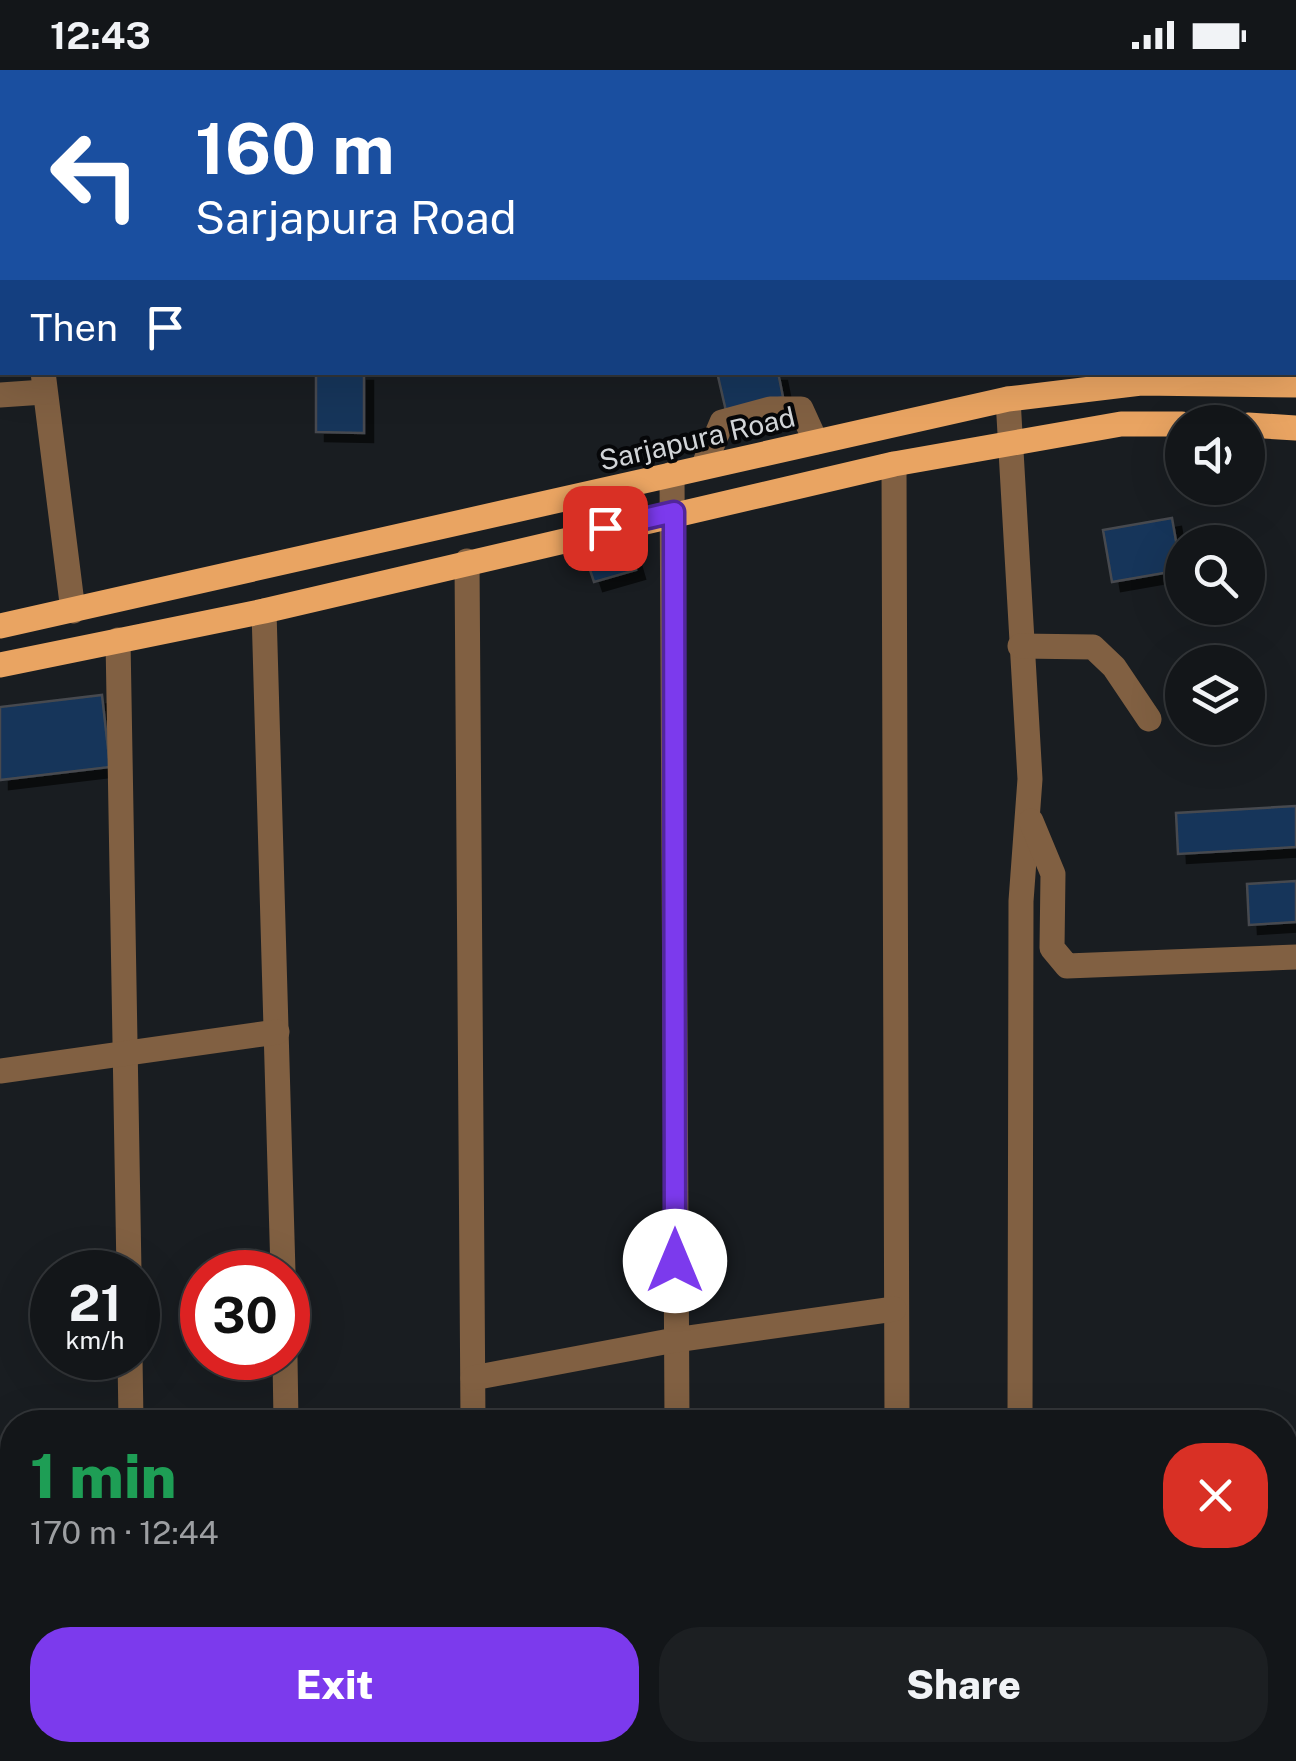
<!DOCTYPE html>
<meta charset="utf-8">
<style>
body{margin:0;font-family:"Public Sans",sans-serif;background:#1c1f22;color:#f1f3f6;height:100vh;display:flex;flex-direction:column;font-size:38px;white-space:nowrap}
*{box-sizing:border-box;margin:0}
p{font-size:32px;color:#9d9fa2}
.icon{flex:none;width:55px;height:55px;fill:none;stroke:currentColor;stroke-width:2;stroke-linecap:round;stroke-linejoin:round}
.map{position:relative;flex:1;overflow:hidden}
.details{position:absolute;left:0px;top:1340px;width:1298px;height:352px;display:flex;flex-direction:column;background:#131619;border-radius:40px 40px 0 0;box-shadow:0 10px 40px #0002,0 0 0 2px #323538}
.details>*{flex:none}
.top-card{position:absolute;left:0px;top:0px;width:1298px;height:305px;box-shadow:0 10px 40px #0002,0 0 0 2px #323538;background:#1a4fa0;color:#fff;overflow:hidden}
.tools{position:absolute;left:1165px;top:335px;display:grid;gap:20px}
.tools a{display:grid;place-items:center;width:100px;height:100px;border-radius:50%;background:#131619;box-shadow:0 10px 40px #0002,0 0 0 2px #323538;font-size:50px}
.speed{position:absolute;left:30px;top:1180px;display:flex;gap:20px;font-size:50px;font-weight:700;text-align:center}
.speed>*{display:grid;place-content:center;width:130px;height:130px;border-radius:50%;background:#131619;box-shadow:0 10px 40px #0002,0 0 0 2px #323538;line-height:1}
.speed small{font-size:25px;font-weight:400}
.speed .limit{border:15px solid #d22;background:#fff;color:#111}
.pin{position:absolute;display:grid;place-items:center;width:85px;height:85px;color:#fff;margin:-42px;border-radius:20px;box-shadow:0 5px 15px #0006}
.me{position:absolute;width:110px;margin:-55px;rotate:0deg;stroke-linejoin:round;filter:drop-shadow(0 0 8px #0008)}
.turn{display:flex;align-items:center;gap:35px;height:210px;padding:0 30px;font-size:45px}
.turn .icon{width:130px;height:130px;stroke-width:2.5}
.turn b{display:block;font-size:70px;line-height:85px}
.then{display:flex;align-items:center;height:95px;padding:0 30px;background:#0003;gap:20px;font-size:38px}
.round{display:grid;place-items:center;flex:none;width:105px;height:105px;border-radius:40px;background:#1c1f22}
.overview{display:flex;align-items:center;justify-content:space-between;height:170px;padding:0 30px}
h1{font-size:60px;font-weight:800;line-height:75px;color:#1e9e55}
.cta{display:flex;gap:20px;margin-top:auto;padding:20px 30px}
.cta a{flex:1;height:115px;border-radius:40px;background:#7c3aed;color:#fff;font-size:40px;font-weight:800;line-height:115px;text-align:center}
.cta a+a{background:#1c1f22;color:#f1f3f6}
.status{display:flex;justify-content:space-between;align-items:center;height:70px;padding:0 50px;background:#131619;direction:ltr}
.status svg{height:28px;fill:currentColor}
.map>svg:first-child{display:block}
.building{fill:#15345a;stroke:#464a4f;stroke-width:2.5;filter:url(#shadow)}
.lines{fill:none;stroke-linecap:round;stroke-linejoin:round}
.minor{stroke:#816042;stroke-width:25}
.major{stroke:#e9a462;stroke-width:25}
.route-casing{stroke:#51269a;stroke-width:25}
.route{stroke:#7c3aed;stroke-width:18}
.labels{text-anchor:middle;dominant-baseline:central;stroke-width:8;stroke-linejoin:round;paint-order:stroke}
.street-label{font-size:28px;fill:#d2d5d8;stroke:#060709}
</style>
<div class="status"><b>12:43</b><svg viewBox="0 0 49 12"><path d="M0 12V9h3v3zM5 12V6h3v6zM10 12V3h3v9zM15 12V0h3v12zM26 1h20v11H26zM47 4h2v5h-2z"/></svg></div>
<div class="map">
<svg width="1296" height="1691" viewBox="0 0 1296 1691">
<defs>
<filter id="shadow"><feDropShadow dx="9" dy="9" stdDeviation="0" flood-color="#0009"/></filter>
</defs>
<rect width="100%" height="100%" fill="#191d21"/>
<!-- building -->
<g class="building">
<path d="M316,302h48v61l-48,-1z"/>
<path d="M717,302h61l5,25 -57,14z"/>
<path d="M1172,448l9,52 -69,12 -9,-52z"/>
<path d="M627,469l9,31 -42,12 -10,-30z"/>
<path d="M102,625l8,72 -110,13v-73z"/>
<path d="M1296,736v41l-118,7 -2,-41z"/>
<path d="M1296,811v41l-47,3 -2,-41z"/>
</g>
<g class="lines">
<!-- minor -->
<g class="minor">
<path d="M122,2h930"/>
<path d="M1295,6h1"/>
<path d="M0,12h2"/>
<path d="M0,160h2"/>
<path d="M1295,277l1,-1"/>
<path d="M43,302l30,239"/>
<path d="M0,325l44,-3"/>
<path d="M1008,329l22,380 -9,122 -1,521"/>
<path d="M894,394l3,958"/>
<path d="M703,397l19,-45 48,-13h31l15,33"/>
<path d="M672,404l5,948"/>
<path d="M467,491l6,861"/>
<path d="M264,541l19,661"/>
<path d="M118,570l11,632"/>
<path d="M1020,576l73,1 21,20 35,52"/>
<path d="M1031,751l22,53 -1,74 15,18 229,-9"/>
<path d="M0,1001l277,-39"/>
<path d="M130,1288l1,64"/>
<path d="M285,1288l1,64"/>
<path d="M473,1308l202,-38 219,-31"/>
<path d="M139,1680v11"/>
<path d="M294,1680l1,6"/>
<path d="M474,1680v11"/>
<path d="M683,1680l1,11"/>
<path d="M904,1680l1,11"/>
<path d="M1029,1680v11"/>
</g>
<!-- major -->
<g class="major">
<path d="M1248,355l48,3"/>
<path d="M0,556l1008,-227 133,-16 155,2"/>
<path d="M0,595l264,-54 630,-147 227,-40h61"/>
</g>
</g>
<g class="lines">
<defs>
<path id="route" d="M605,458l69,-16 1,749"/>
</defs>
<!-- route casing -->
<use href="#route" class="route-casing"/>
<!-- route -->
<use href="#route" class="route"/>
</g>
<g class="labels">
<!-- street labels -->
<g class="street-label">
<text transform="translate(697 368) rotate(-13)">Sarjapura Road</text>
</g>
</g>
</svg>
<div class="tools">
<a><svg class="icon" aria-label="sound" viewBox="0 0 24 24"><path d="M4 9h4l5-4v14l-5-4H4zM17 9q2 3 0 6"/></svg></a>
<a><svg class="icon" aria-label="search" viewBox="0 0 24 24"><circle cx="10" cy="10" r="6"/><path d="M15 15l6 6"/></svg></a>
<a><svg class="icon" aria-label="layers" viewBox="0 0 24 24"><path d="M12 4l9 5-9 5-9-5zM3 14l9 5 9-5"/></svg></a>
</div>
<div class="speed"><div>21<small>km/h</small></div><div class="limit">30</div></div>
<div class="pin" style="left:605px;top:458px;background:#d93025"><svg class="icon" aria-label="arrive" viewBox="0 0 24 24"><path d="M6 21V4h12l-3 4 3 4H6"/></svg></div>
<svg class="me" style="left:675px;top:1191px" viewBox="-20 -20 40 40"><circle r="19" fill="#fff"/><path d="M0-13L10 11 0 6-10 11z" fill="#7c3aed"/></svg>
<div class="top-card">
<div class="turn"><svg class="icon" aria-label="left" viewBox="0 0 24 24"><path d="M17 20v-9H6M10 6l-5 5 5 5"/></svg><div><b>160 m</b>Sarjapura Road</div></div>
<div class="then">Then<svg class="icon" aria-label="arrive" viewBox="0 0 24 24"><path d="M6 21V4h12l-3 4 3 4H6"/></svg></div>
</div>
<section class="details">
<div class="overview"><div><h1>1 min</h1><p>170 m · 12:44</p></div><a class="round" style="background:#d93025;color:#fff"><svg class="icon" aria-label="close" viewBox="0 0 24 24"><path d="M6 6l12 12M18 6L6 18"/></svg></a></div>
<div class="cta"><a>Exit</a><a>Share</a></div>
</section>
</div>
